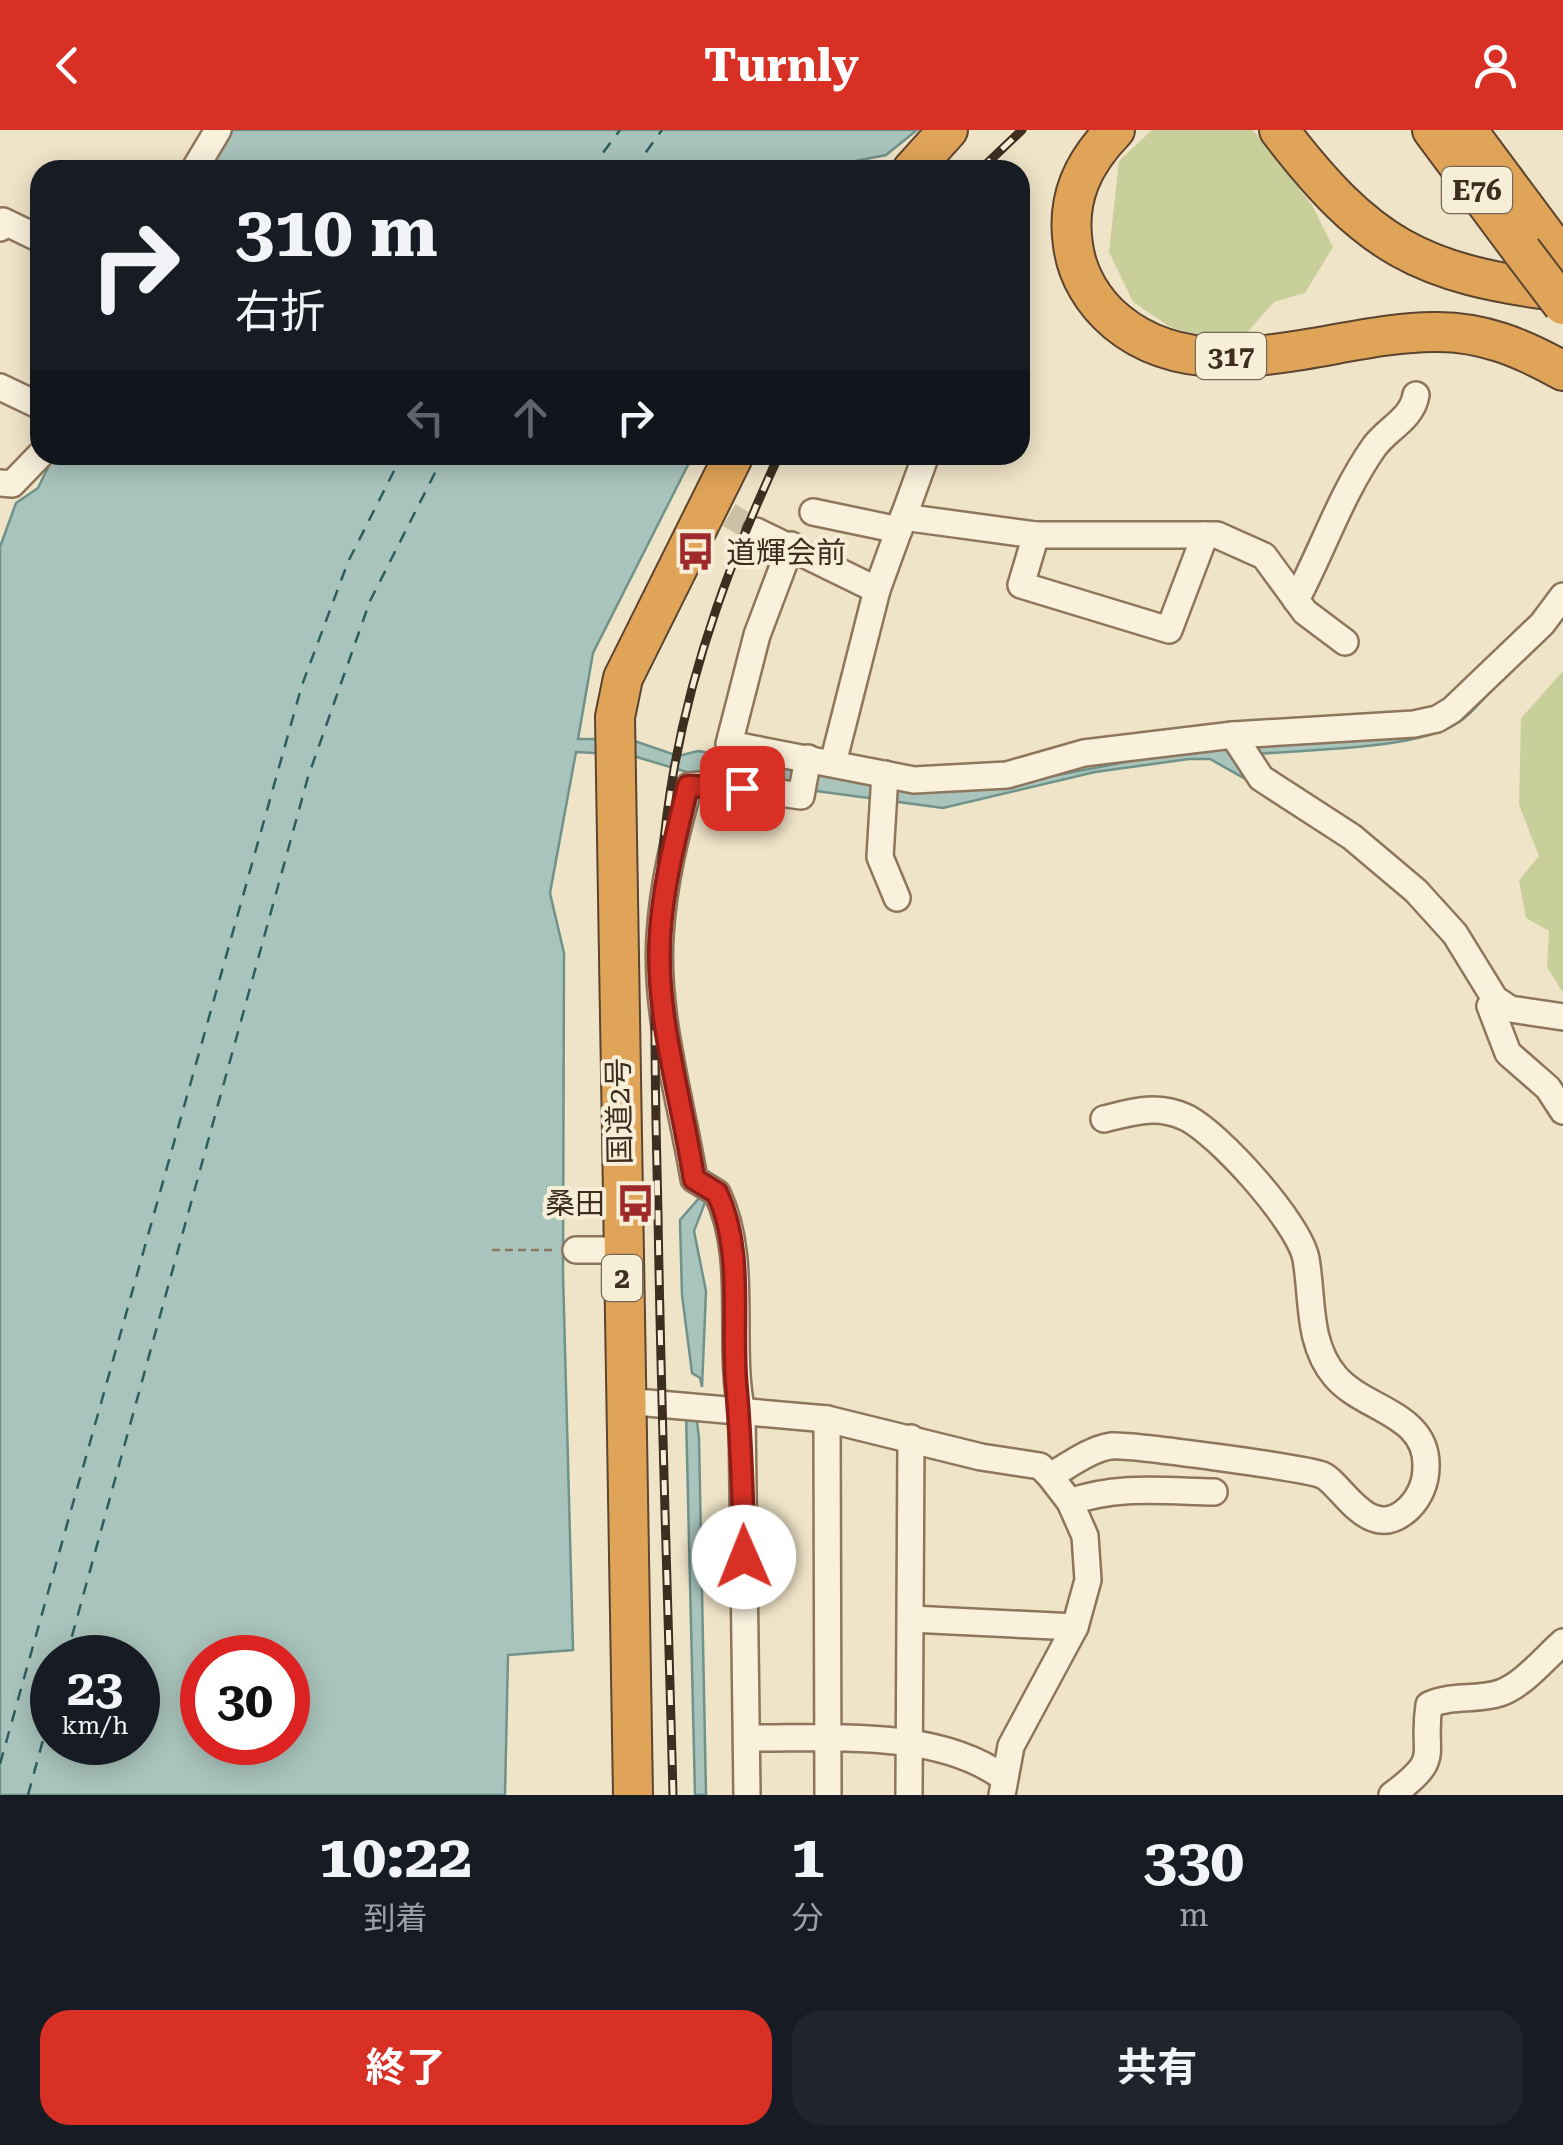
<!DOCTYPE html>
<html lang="ja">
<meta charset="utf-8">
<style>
body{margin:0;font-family:"Roboto Serif","Noto Sans JP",serif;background:#20242c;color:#f1f3f6;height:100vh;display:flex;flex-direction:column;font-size:38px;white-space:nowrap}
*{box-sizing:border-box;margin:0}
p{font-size:32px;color:#9ea1a6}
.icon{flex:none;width:55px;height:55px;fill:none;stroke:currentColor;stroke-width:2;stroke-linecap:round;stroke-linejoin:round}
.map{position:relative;height:1665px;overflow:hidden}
.side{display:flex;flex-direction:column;background:#171b24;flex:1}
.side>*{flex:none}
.banner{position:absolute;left:30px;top:30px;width:1000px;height:305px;border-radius:30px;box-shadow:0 5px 25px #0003;background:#171b24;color:#f1f3f6;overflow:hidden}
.speed{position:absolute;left:30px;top:1505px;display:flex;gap:20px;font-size:50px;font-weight:700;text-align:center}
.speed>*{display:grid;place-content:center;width:130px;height:130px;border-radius:50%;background:#171b24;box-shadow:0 5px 25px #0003;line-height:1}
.speed small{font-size:25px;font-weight:400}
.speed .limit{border:15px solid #d22;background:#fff;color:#111}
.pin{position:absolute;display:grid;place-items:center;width:85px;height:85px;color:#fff;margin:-42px;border-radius:20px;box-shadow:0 5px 15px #0006}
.me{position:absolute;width:110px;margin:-55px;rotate:359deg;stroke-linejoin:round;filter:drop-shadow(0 0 8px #0008)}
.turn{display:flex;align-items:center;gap:35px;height:210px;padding:0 40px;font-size:45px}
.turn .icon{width:130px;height:130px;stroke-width:2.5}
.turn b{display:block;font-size:70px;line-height:85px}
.lanes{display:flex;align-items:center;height:95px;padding:0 40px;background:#0003;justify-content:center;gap:50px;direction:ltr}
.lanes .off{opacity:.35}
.eta{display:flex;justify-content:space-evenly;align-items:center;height:170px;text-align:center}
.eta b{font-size:60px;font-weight:700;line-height:70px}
.action{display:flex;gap:20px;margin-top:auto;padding:20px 40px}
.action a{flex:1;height:115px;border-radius:30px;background:#d93025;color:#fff;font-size:40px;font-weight:700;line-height:115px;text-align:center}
.action a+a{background:#20242c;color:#f1f3f6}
header{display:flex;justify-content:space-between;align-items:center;height:130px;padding:0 40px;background:#d93025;color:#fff;font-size:45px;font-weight:700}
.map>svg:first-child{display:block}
.green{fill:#c9cf9b}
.water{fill:#a9c4bc;stroke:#6f938a;stroke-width:2.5;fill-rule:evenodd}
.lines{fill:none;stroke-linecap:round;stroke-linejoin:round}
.ferry{stroke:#2f5d5a;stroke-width:2.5;stroke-dasharray:12 10;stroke-linecap:butt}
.minor-tunnel{stroke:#ccc0a6;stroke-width:25;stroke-dasharray:25 12;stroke-linecap:butt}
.minor-casing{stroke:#8d765c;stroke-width:30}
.highway-casing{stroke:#5b4430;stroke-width:42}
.path{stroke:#8d765c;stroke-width:2.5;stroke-dasharray:8 5;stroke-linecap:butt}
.minor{stroke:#faf1dc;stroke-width:25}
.highway{stroke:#e0a458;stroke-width:38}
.rail-casing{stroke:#3d2e20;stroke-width:9}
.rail{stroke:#f7eed8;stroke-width:5;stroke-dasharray:15;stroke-linecap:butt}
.highway-bridge-casing{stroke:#5b4430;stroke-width:42;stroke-linecap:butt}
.highway-bridge{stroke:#e0a458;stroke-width:38}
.route-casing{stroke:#8d1f18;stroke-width:25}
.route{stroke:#d93025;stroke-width:18}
.labels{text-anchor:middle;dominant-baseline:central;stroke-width:8;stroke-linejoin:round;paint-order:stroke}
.shield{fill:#f7eed8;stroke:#756857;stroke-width:2.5}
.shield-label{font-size:28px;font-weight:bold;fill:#3d2e20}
.poi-label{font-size:30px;fill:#3d2e20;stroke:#f7eed8;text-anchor:start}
.street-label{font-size:30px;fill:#3d2e20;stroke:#f7eed8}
</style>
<header><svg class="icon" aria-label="back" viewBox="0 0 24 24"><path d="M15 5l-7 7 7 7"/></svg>Turnly<svg class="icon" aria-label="person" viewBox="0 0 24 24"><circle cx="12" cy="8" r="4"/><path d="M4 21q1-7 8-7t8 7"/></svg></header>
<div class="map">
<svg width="1563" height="1665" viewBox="0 0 1563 1665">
<rect width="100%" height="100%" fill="#f0e4c8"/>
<!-- green -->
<g class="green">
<path d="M1152,0h101l59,75 21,42 -28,46 -31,9 -31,35 -25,5 -48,-15 -37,-25 -24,-50 10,-91z"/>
<path d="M1563,541v322l-16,-26 2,-36 -23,-13 -7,-38 20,-24 -20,-51 2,-87z"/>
</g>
<!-- water -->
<g class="water">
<path d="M227,0h690l-31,25 -46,9 -3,6h-634z"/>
<path d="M54,325h639l-100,198 -15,86h51l49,17 20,-5 98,15 220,17 172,-33 171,-12 139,-55c-12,12 -24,29 -39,39 -41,28 -150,27 -201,32l-7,28 -41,-23h-21l-94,13 -152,36 -246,-33 -67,-20 -54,-3 -26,141 14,60 -1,321 10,376 -65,5 -3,140h-505v-1248l16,-44 22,-15zM52,1528h86v84h-86zM202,1528h86v84h-86z"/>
<path d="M701,1066l5,4 -12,31 12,60 -4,96 -2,-9 -8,-5 -10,-78 -2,-75z"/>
<path d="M686,1283l10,1 3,24 7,357h-11z"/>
</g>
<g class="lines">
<!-- ferry -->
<g class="ferry">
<path d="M590,40l30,-40"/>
<path d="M633,40l29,-40"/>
<path d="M66,1528l242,-881 62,-176 74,-146"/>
<path d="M0,1634l302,-1079 46,-123 54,-107"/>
<path d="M28,1665l24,-88"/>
</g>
<!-- minor-tunnel -->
<path class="minor-tunnel" d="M729,385l27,16"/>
<defs>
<g id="minor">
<path d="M194,40l24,-40"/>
<path d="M0,98l3,-7 37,18"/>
<path d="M0,257l40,19"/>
<path d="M0,353l12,1 28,-29"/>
<path d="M813,382l86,18"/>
<path d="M903,387l133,18h181l47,21 41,56 40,30"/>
<path d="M756,401l121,59"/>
<path d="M1036,405l-15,50 148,45 36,-95"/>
<path d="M791,415l-34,90 -28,109 185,36 93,-5 77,-22 149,-18 181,-11 23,-5 15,-9 90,-86 21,-28"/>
<path d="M1296,470c27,-51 45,-106 78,-153 14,-19 38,-28 42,-52"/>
<path d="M1233,605l28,43 91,59 64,54 39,43 40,65 15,10 53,8"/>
<path d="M833,633l44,-173 49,-135"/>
<path d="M885,644l-5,83 17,41"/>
<path d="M1495,869l-5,7 18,47 40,35 15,23"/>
<path d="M576,1120h46"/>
<path d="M625,1271l202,18 154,38 59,9 10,10 20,26 15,34 3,44 -13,47 -64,119 -9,49"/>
<path d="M827,1289l1,376"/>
<path d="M1050,1346c18,-10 40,-27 61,-30 17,-2 193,22 211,29 20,8 47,71 87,33 11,-11 17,-26 17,-41 2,-54 -63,-57 -91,-91 -28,-33 -22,-78 -29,-117 -6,-35 -88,-127 -121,-142 -29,-13 -53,-5 -81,2"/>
<path d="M1070,1372c47,-17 95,-11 144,-10"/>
<path d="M911,1489l164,8"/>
<path d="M747,1608c80,1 190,-10 257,40"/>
<path d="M747,1665l-5,-382c-15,-71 7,-154 -25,-220l-23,-14c-13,-79 -39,-162 -34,-243 3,-52 15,-100 29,-150l24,-2 88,12 7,-38"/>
<path d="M909,1665l2,-357"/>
<path d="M1392,1665c52,-39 29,-37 37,-90 24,-11 47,-4 71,-12 23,-8 44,-34 63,-51"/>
</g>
<g id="highway">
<path d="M1115,0c-32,33 -49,68 -42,115 4,31 21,58 44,77 88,73 217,10 317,10 48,-1 88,16 129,39"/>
<path d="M1279,0c89,116 140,144 284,162"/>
<path d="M1432,0l90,121"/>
<path d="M1467,0l96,129"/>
<path d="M912,40l36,-40"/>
<path d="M633,1665l-18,-1078 8,-39 111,-223"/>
</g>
</defs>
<!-- minor casing -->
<use href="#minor" class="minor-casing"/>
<!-- highway casing -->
<use href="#highway" class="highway-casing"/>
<!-- path -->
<path class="path" d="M492,1120h63"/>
<!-- minor -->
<use href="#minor" class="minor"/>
<!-- highway -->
<use href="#highway" class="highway"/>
<defs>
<g id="rail">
<path d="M980,40l42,-40"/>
<path d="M673,1665c-5,-194 -12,-388 -15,-581 -3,-149 -10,-298 16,-445 20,-111 58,-212 105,-314"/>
</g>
</defs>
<!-- rail casing -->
<use href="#rail" class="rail-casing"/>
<!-- rail -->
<use href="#rail" class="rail"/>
<defs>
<path id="highway-bridge" d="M1522,121l41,54"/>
</defs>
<!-- highway-bridge casing -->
<use href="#highway-bridge" class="highway-bridge-casing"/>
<!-- highway-bridge -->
<use href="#highway-bridge" class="highway-bridge"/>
</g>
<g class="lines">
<defs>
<path id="route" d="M742,658l-54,-2c-12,50 -25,98 -28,150 -5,81 22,163 34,243l23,14c27,57 14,127 19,189 5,58 7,116 8,175"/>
</defs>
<!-- route casing -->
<use href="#route" class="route-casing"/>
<!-- route -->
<use href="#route" class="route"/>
</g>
<!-- icons -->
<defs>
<symbol id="bus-bare" viewBox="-9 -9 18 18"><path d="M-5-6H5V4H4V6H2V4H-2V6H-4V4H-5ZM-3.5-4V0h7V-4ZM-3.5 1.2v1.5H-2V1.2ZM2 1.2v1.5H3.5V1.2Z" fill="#9e2a2b" stroke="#f7eed8" stroke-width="2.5" paint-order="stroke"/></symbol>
</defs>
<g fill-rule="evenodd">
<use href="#bus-bare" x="668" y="394" width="55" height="55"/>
<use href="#bus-bare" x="608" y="1046" width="55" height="55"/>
</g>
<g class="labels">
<!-- shield labels -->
<g class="shield">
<rect x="1442" y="37" width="70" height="46" rx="8"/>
<rect x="1196" y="203" width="70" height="46" rx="8"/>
<rect x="602" y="1125" width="40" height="46" rx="8"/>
</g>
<g class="shield-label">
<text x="1477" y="60">E76</text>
<text x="1231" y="226">317</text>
<text x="622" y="1148">2</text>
</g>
<!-- poi labels -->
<g class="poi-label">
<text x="726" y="422">道輝会前</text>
<text x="605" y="1073" text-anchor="end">桑田</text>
</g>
<!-- street labels -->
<g class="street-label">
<text transform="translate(619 981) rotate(-91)">国道2号</text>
</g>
</g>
</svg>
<div class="speed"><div>23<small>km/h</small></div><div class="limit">30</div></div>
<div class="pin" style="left:742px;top:658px;background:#d93025"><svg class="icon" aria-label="arrive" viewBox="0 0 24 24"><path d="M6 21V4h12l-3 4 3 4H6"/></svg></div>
<svg class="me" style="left:744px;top:1427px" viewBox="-20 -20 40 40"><circle r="19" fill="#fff"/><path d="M0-13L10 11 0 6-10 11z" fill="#d93025"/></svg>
<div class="banner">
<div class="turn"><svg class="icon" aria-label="right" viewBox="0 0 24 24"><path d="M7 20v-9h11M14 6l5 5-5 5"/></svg><div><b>310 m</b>右折</div></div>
<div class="lanes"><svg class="icon off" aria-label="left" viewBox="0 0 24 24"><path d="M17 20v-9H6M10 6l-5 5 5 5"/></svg><svg class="icon off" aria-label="ahead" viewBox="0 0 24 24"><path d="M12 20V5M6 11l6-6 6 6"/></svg><svg class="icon" aria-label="right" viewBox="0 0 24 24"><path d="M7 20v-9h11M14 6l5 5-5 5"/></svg></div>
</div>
</div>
<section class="side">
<div class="eta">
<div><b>10:22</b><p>到着</p></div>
<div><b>1</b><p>分</p></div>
<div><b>330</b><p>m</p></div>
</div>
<div class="action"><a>終了</a><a>共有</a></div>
</section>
